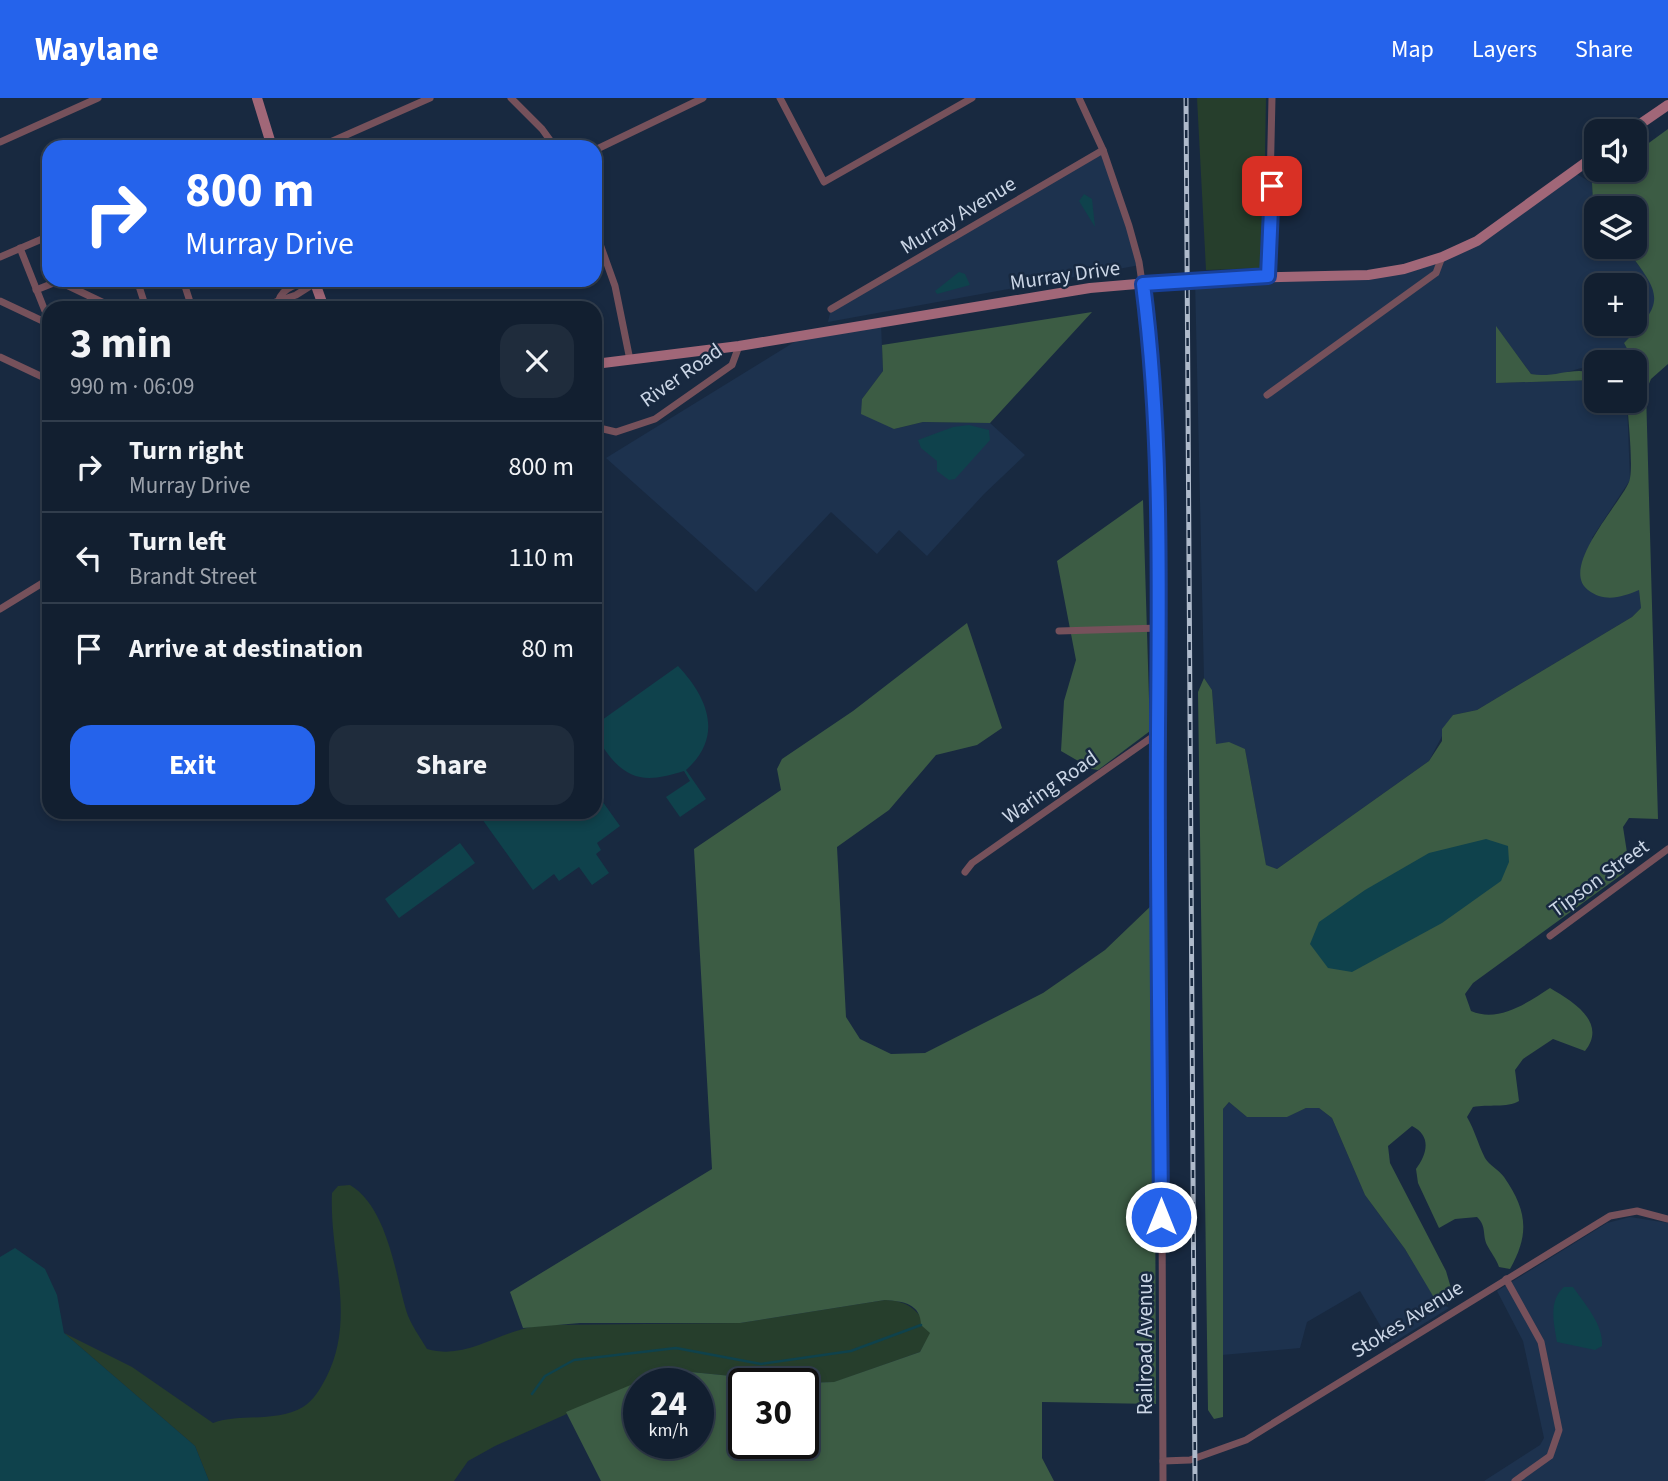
<!DOCTYPE html>
<meta charset="utf-8">
<style>
body{margin:0;font-family:"Source Sans 3",sans-serif;background:#1f2c3c;color:#f1f3f6;height:100vh;display:flex;flex-direction:column;font-size:26px;white-space:nowrap}
*{box-sizing:border-box;margin:0}
p{font-size:23px;color:#9ca2ab}
.icon{flex:none;width:38px;height:38px;fill:none;stroke:currentColor;stroke-width:2;stroke-linecap:round;stroke-linejoin:round}
.map{position:relative;flex:1;overflow:hidden}
.panel{position:absolute;left:42px;top:203px;width:560px;height:518px;display:flex;flex-direction:column;background:#121f30;border-radius:21px;box-shadow:0 4px 10px #0003,0 0 0 2px #313d4c}
.panel>*{flex:none}
.guide{position:absolute;left:42px;top:42px;width:560px;height:147px;border-radius:21px;box-shadow:0 4px 10px #0003,0 0 0 2px #313d4c;background:#2563eb;color:#fff;overflow:hidden}
.fabs{position:absolute;left:1584px;top:21px;display:grid;gap:14px}
.fabs a{display:grid;place-items:center;width:63px;height:63px;border-radius:14px;background:#121f30;box-shadow:0 4px 10px #0003,0 0 0 2px #313d4c;font-size:35px}
.speed{position:absolute;left:623px;top:1270px;display:flex;gap:14px;font-size:35px;font-weight:700;text-align:center}
.speed>*{display:grid;place-content:center;width:91px;height:91px;border-radius:50%;background:#121f30;box-shadow:0 4px 10px #0003,0 0 0 2px #313d4c;line-height:1}
.speed small{font-size:18px;font-weight:400}
.speed .limit{border:4px solid #111;border-radius:10px;background:#fff;color:#111}
.pin{position:absolute;display:grid;place-items:center;width:60px;height:60px;color:#fff;margin:-30px;border-radius:14px;box-shadow:0 4px 10px #0006}
.me{position:absolute;width:77px;margin:-38px;rotate:0deg;stroke-linejoin:round;filter:drop-shadow(0 0 5px #0008)}
.turn{display:flex;align-items:center;gap:24px;height:147px;padding:0 28px;font-size:32px}
.turn .icon{width:91px;height:91px;stroke-width:2.5}
.turn b{display:block;font-size:49px;line-height:60px}
.round{display:grid;place-items:center;flex:none;width:74px;height:74px;border-radius:21px;background:#1f2c3c}
.summary{display:flex;align-items:center;justify-content:space-between;height:119px;padding:0 28px}
h1{font-size:42px;font-weight:700;line-height:52px}
.button{display:flex;gap:14px;margin-top:auto;padding:14px 28px}
.button a{flex:1;height:80px;border-radius:21px;background:#2563eb;color:#fff;font-size:28px;font-weight:700;line-height:80px;text-align:center}
.button a+a{background:#1f2c3c;color:#f1f3f6}
ul{padding:0;list-style:none}
li{display:flex;align-items:center;gap:21px;height:91px;padding:0 28px;border-top:2px solid #313d4c}
li div{flex:1}
li b{display:block;font-size:26px}
li em{font-style:normal}
header{display:flex;align-items:center;gap:42px;box-sizing:border-box;height:98px;padding:0 35px;background:#2563eb;color:#fff}
header strong{font-size:33px}
nav{display:flex;gap:38px;margin-inline-start:auto;font-size:24px}
.map>svg:first-child{display:block}
.built{fill:#1d324e;fill-rule:evenodd}
.green{fill:#263e2c}
.forest{fill:#3c5c44;fill-rule:evenodd}
.water{fill:#0f424c}
.lines{fill:none;stroke-linecap:round;stroke-linejoin:round}
.stream{stroke:#0f424c;stroke-width:2.5}
.street{stroke:#76515b;stroke-width:7}
.secondary{stroke:#a16778;stroke-width:10}
.rail-casing{stroke:#aebacb;stroke-width:5}
.rail{stroke:#182940;stroke-width:2.5;stroke-dasharray:8;stroke-linecap:butt}
.route-casing{stroke:#184099;stroke-width:18}
.route{stroke:#2563eb;stroke-width:12}
.labels{text-anchor:middle;dominant-baseline:central;stroke-width:5;stroke-linejoin:round;paint-order:stroke}
.street-label{font-size:21px;fill:#cbd6e6;stroke:#182940}
</style>
<header>
<strong>Waylane</strong>
<nav><a>Map</a><a>Layers</a><a>Share</a></nav>
</header>
<div class="map">
<svg width="1668" height="1383" viewBox="0 0 1668 1383">
<rect width="100%" height="100%" fill="#182940"/>
<!-- built -->
<g class="built">
<path d="M1103,52l37,115 -312,57 3,-13z"/>
<path d="M1573,74l19,11 1,20 4,5 -1,39h29l31,42 1,17 -7,15 -26,22 15,26 -4,4 -1,-11h-38v12l-15,-6 -34,10 -16,-4 -34,-46 -1,55 100,-3v21h31l3,79 -38,58 47,51 2,19 -9,9 -155,93 -24,5 -24,46 -152,108 -11,-3 -21,-117 -29,-5 -4,-54 -8,-12 -9,-399 173,-4 86,-23zM1596,187h38v39h-38z"/>
<path d="M881,226l2,47 -21,28 32,30 29,-7 67,1 35,32 -41,39 -57,62 -28,-26 -22,24 -46,-42 -75,80 -150,-134 198,-122z"/>
<path d="M1229,1004l18,15h39l20,-9h13l13,10 33,77 40,54 31,51 13,8 -58,36 -31,-53 -53,31 -7,26 -78,7 1,-246z"/>
<path d="M1630,1119l38,6v258h-184l56,-36 4,-7 -21,-97 -26,-50 110,-68z"/>
</g>
<!-- green -->
<g class="green">
<path d="M1197,0h69l-3,170 -57,2z"/>
<path d="M350,1087c37,22 45,87 56,125 4,14 14,27 21,39 36,10 62,-11 96,-20 9,-3 19,-3 28,-4l189,-2 145,-23c26,1 34,12 46,33l-11,19 -85,30 -32,1 -122,-12 -36,8 -150,67 -27,15 -14,20h-245l-14,-35 -131,-113 68,34 81,56c28,-10 62,0 90,-16 11,-7 17,-18 23,-29 31,-60 3,-122 6,-185l6,-7z"/>
</g>
<!-- forest -->
<g class="forest">
<path d="M1668,31v235l-17,15 -5,12 12,428 -29,-1 -6,9 5,32 -4,14 -151,110 -8,11 6,17c28,12 56,-8 79,-23 22,13 58,34 35,63l-32,-12 -30,20 -8,11 4,31c-12,7 -31,3 -46,6l-6,10c8,14 11,27 18,41 4,7 14,12 19,19 23,33 26,57 6,92l-11,-2c-3,-9 -8,-14 -12,-22 -5,-11 0,-18 -10,-28l-22,2 -16,9 -21,-45 -2,-14c11,-15 16,-33 -4,-43l-24,20 2,17 56,108 7,24 -6,10 -11,-4 -31,-52 -40,-54 -33,-77 -13,-10h-13l-19,9h-40l-18,-15 -6,7v308l-9,2 -6,-9 -10,-718 6,-14 8,12 4,54 13,-2 16,7 21,116 11,4 152,-108 13,-20v-12l11,-14 24,-5 155,-93 9,-9 -2,-18c-17,7 -34,13 -51,0 -29,-22 32,-86 41,-108 5,-12 -1,-65 -2,-81h7l1,-28 3,-4 -14,-26c44,-43 36,-49 1,-96h9v-39h-37l-4,-5 -1,-20 19,-13h23l1,-17z"/>
<path d="M1092,214l-102,111 -67,-1 -29,7 -33,-15 1,-15 21,-28 -1,-26z"/>
<path d="M1496,228l35,48c23,5 42,-9 65,0v6l-100,3z"/>
<path d="M1143,402l7,231 -52,39 -6,-1 -31,-18 3,-50 12,-41 -19,-99z"/>
<path d="M967,525l35,105 -25,17 -41,10 -47,55 -52,37 9,170 14,22 31,15 34,-1 118,-60 62,-43 49,-47 2,501 -114,-2v56l12,23h-453l-35,-69 79,-33 36,-8 122,12 31,-1 86,-30 10,-19 -9,-8c0,-21 -18,-24 -36,-25l-145,23h-160l-57,5 -13,-36 202,-123 -18,-320 87,-59 -4,-21 5,-10 71,-48zM639,1286h59v60h-59zM744,1286h59v60h-59z"/>
</g>
<!-- water -->
<g class="water">
<path d="M1084,96l8,5 3,28 -16,-26z"/>
<path d="M959,174l6,2 5,11 -33,9 -2,-3z"/>
<path d="M969,327l20,5 1,10 -35,39 -6,1 -12,-9v-10l-16,-13 -3,-8 35,-13z"/>
<path d="M678,568c30,32 46,70 8,104l20,29 -26,18 -14,-20 24,-16 -6,-10c-35,11 -56,12 -79,-21 -7,-9 -10,-13 -10,-25z"/>
<path d="M595,693l25,35 -23,17 4,7 -5,4 13,19 -17,12 -13,-18 -20,14 -5,-7 -21,16 -56,-78h118z"/>
<path d="M1486,741l22,7 1,16 -8,19 -59,42 -90,49 -24,-4 -18,-24 9,-22 46,-32 64,-37z"/>
<path d="M460,745l15,20 -76,55 -14,-19z"/>
<path d="M15,1150l30,21 12,26 7,38 131,113 14,35h-209v-224z"/>
<path d="M1564,1189h9c11,16 31,38 29,59l-7,4 -38,-8c-3,-19 -9,-41 7,-55z"/>
</g>
<g class="lines">
<!-- stream -->
<path class="stream" d="M532,1296l13,-18 29,-16 102,-12 85,16 90,-13 70,-26"/>
<!-- street -->
<g class="street">
<path d="M511,0l31,31 13,18"/>
<path d="M780,0l44,84 148,-84"/>
<path d="M1079,0l24,52 26,76 10,36 12,82 9,284 3,853"/>
<path d="M0,44l98,-44"/>
<path d="M319,49l111,-49"/>
<path d="M595,52l108,-52"/>
<path d="M595,132l20,56 15,74"/>
<path d="M20,150l29,73"/>
<path d="M0,159l49,-21"/>
<path d="M1268,178l4,-178"/>
<path d="M137,182l9,28"/>
<path d="M183,182l9,28"/>
<path d="M58,183l44,21"/>
<path d="M36,192l25,-10"/>
<path d="M0,203l49,23"/>
<path d="M278,204c5,-16 20,-19 36,-19"/>
<path d="M258,210l38,-13 19,-12"/>
<path d="M831,211l272,-159"/>
<path d="M0,259l49,23"/>
<path d="M1267,297l169,-122 6,-16"/>
<path d="M595,329l21,5 39,-13 77,-54 7,-19"/>
<path d="M0,511l49,-30"/>
<path d="M1059,533l101,-3"/>
<path d="M965,774l7,-9 186,-130"/>
<path d="M1550,838l118,-87"/>
<path d="M1506,1181l35,63 18,88 -9,26 -35,25"/>
<path d="M1163,1363l27,-1 56,-20 364,-224 27,-5 31,8"/>
</g>
<!-- secondary -->
<g class="secondary">
<path d="M257,0l15,49"/>
<path d="M1630,33l38,-26"/>
<path d="M314,182l10,28"/>
<path d="M595,266l144,-18 351,-58 105,-9 173,-4 36,-6 38,-12 35,-16 119,-86"/>
</g>
<defs>
<path id="rail" d="M1186,0l9,1383"/>
</defs>
<!-- rail casing -->
<use href="#rail" class="rail-casing"/>
<!-- rail -->
<use href="#rail" class="rail"/>
</g>
<g class="lines">
<defs>
<path id="route" d="M1161,1119c-1,-162 -4,-324 -3,-485 1,-150 4,-300 -15,-448l125,-8 4,-90"/>
</defs>
<!-- route casing -->
<use href="#route" class="route-casing"/>
<!-- route -->
<use href="#route" class="route"/>
</g>
<g class="labels">
<!-- street labels -->
<g class="street-label">
<text transform="translate(958 117) rotate(-31)">Murray Avenue</text>
<text transform="translate(1065 177) rotate(-8)">Murray Drive</text>
<text transform="translate(681 277) rotate(-35)">River Road</text>
<text transform="translate(1050 689) rotate(-35)">Waring Road</text>
<text transform="translate(1599 780) rotate(-36)">Tipson Street</text>
<text transform="translate(1407 1221) rotate(-32)">Stokes Avenue</text>
<text transform="translate(1145 1246) rotate(-90)">Railroad Avenue</text>
</g>
</g>
</svg>
<div class="fabs">
<a><svg class="icon" aria-label="sound" viewBox="0 0 24 24"><path d="M4 9h4l5-4v14l-5-4H4zM17 9q2 3 0 6"/></svg></a>
<a><svg class="icon" aria-label="layers" viewBox="0 0 24 24"><path d="M12 4l9 5-9 5-9-5zM3 14l9 5 9-5"/></svg></a>
<a>+</a>
<a>−</a>
</div>
<div class="speed"><div>24<small>km/h</small></div><div class="limit">30</div></div>
<div class="pin" style="left:1272px;top:88px;background:#d93025"><svg class="icon" aria-label="arrive" viewBox="0 0 24 24"><path d="M6 21V4h12l-3 4 3 4H6"/></svg></div>
<svg class="me" style="left:1161px;top:1119px" viewBox="-20 -20 40 40"><circle r="17" fill="#2563eb" stroke="#fff" stroke-width="3"/><path d="M0-11L8 9 0 5-8 9z" fill="#fff"/></svg>
<div class="guide">
<div class="turn"><svg class="icon" aria-label="right" viewBox="0 0 24 24"><path d="M7 20v-9h11M14 6l5 5-5 5"/></svg><div><b>800 m</b>Murray Drive</div></div>
</div>
<section class="panel">
<div class="summary"><div><h1>3 min</h1><p>990 m · 06:09</p></div><a class="round"><svg class="icon" aria-label="close" viewBox="0 0 24 24"><path d="M6 6l12 12M18 6L6 18"/></svg></a></div>
<ul>
<li><svg class="icon" aria-label="right" viewBox="0 0 24 24"><path d="M7 20v-9h11M14 6l5 5-5 5"/></svg><div><b>Turn right</b><p>Murray Drive</p></div><em>800 m</em></li>
<li><svg class="icon" aria-label="left" viewBox="0 0 24 24"><path d="M17 20v-9H6M10 6l-5 5 5 5"/></svg><div><b>Turn left</b><p>Brandt Street</p></div><em>110 m</em></li>
<li><svg class="icon" aria-label="arrive" viewBox="0 0 24 24"><path d="M6 21V4h12l-3 4 3 4H6"/></svg><div><b>Arrive at destination</b></div><em>80 m</em></li>
</ul>
<div class="button"><a>Exit</a><a>Share</a></div>
</section>
</div>
